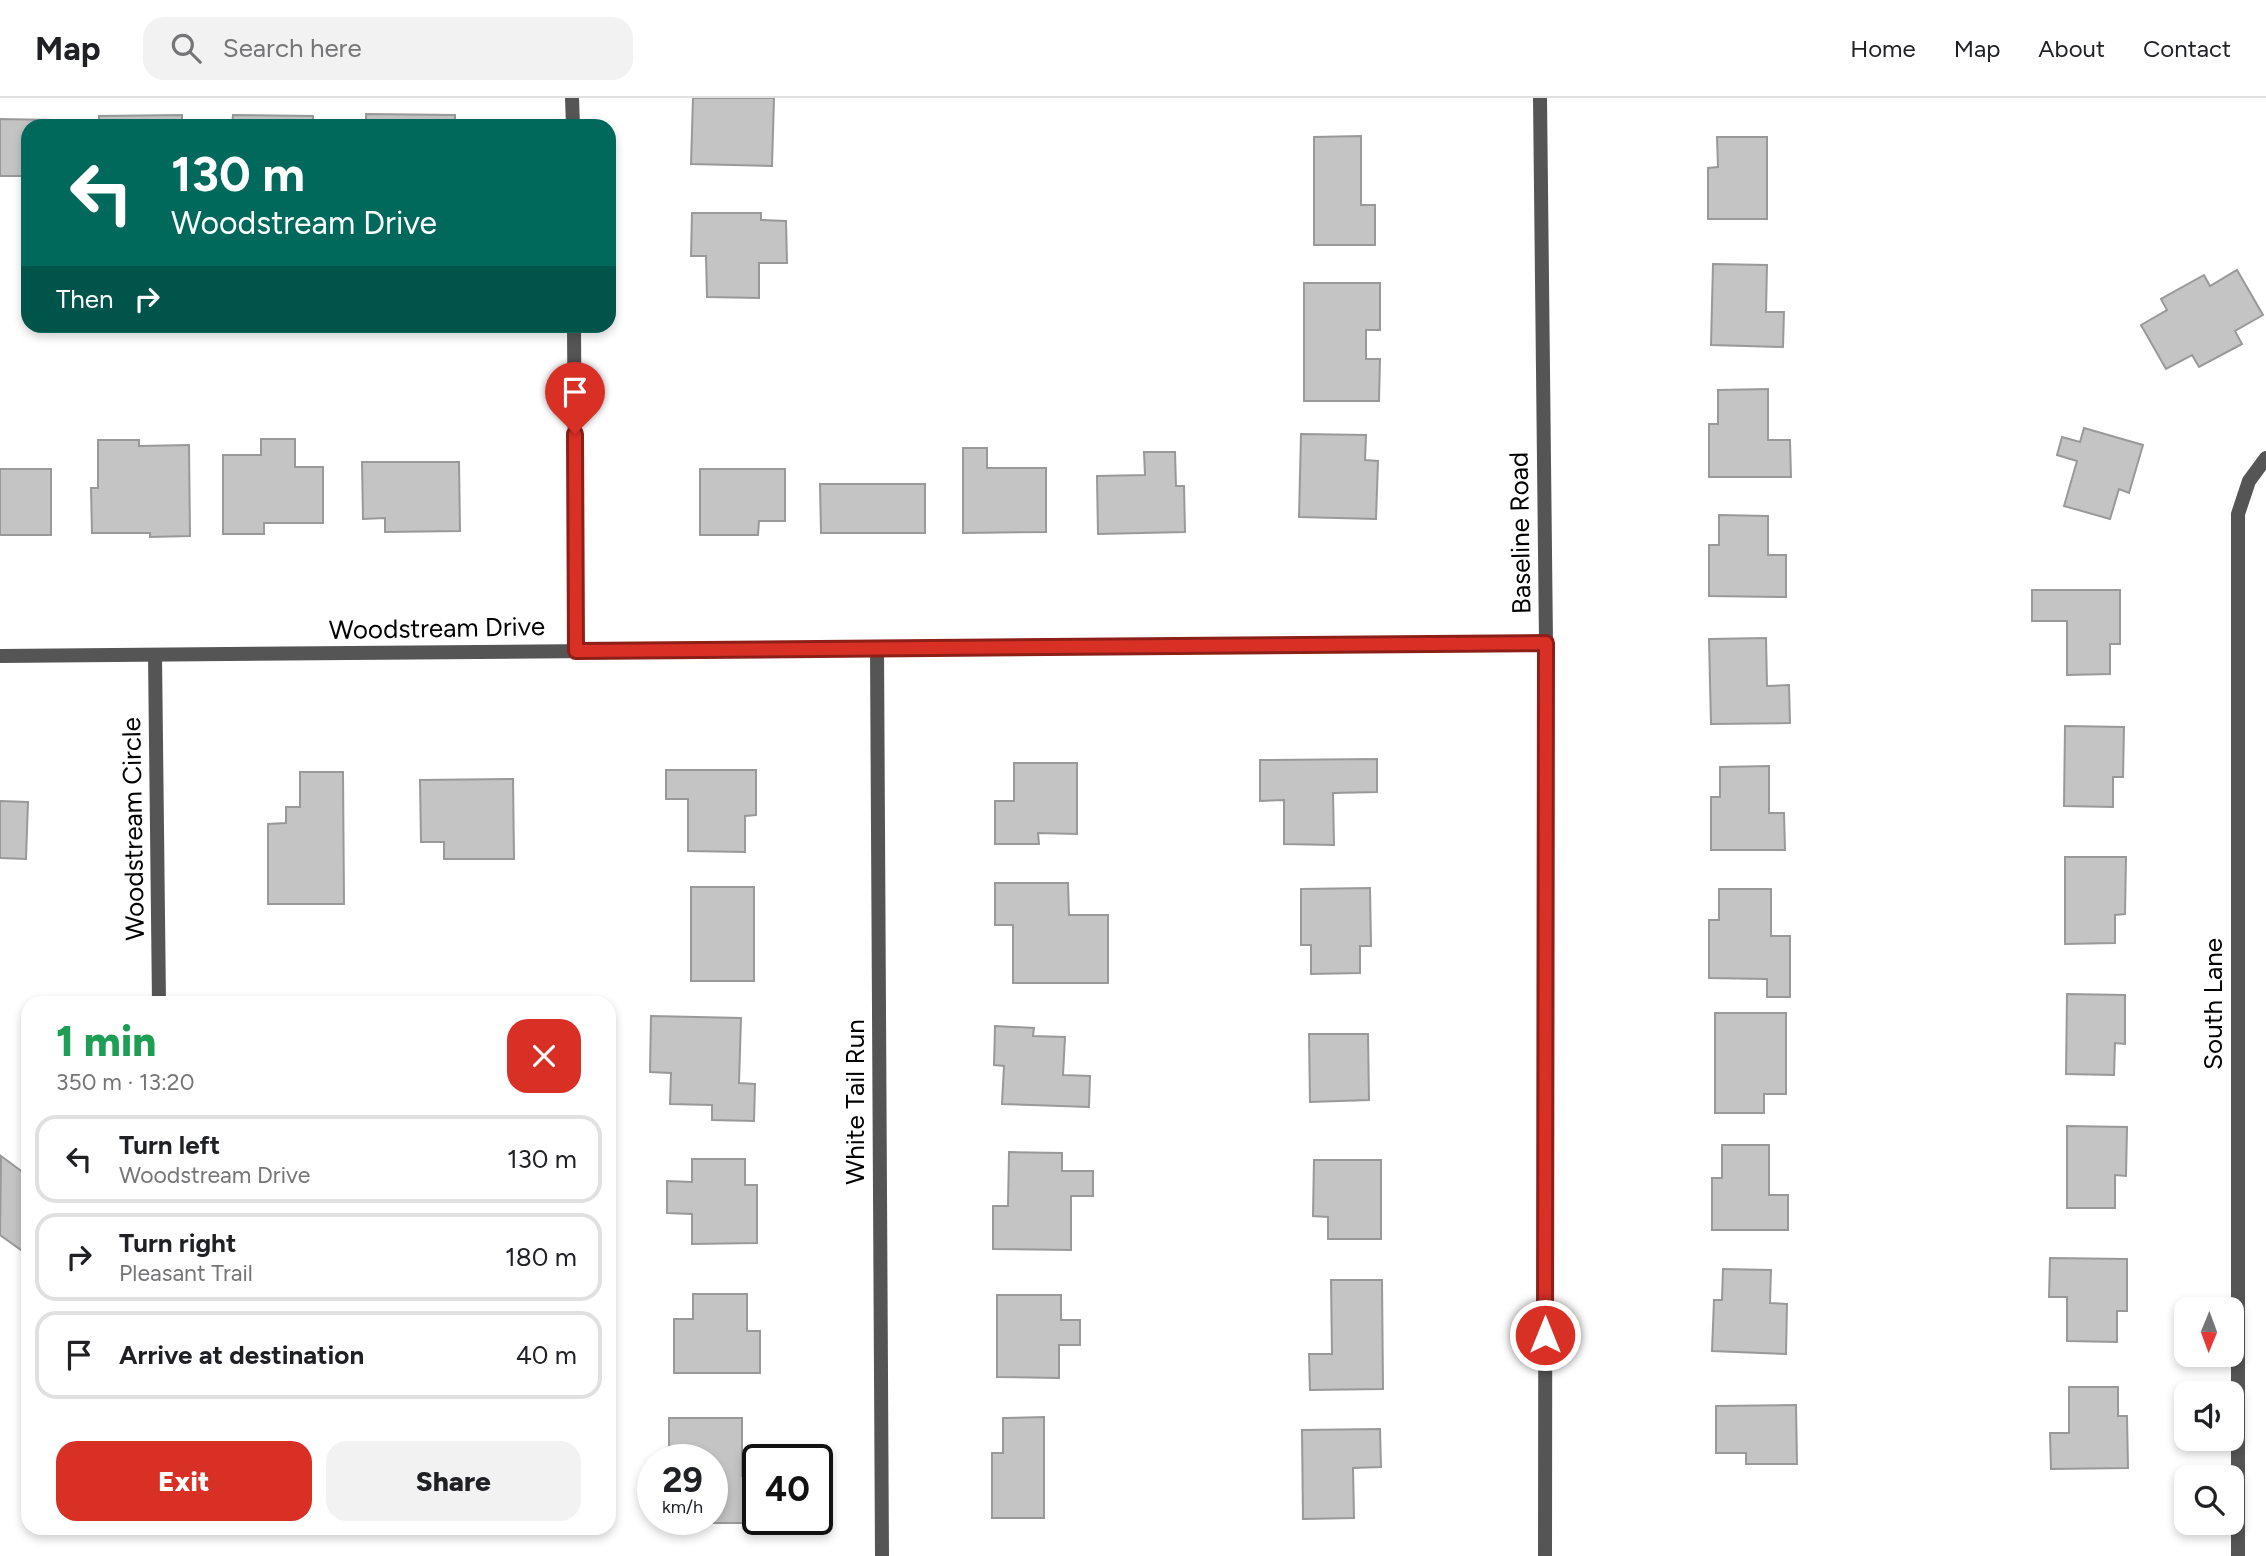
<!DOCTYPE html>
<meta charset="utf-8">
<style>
body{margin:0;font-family:Figtree,sans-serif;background:#f2f2f2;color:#202124;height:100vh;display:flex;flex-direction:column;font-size:26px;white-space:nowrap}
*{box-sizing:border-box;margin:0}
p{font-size:23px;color:#757577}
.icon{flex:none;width:38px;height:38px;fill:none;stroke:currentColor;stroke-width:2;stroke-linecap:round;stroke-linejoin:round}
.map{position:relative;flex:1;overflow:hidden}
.panel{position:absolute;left:21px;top:898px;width:595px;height:539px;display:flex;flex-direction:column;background:#fff;border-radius:21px;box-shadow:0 4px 10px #0003}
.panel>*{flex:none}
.banner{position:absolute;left:21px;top:21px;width:595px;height:214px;border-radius:21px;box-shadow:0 4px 10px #0003;background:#00695c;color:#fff;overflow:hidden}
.needle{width:46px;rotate:181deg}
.controls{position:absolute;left:2174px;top:1199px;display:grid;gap:14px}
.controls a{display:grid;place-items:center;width:70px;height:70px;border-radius:14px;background:#fff;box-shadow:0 4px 10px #0003;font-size:35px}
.speed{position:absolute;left:637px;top:1346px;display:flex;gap:14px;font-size:35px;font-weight:700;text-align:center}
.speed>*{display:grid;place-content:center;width:91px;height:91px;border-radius:50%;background:#fff;box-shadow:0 4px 10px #0003;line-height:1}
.speed small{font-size:18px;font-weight:400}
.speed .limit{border:4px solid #111;border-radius:10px;background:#fff;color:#111}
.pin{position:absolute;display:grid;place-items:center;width:60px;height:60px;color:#fff;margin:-72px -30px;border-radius:50% 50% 50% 0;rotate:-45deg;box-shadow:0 0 7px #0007}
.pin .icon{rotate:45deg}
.me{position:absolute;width:77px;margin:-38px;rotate:0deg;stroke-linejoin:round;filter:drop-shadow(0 0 5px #0008)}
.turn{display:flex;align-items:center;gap:24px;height:147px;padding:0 35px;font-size:32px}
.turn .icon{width:91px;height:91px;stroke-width:2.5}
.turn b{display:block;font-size:49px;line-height:60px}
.then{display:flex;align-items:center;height:66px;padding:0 35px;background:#0003;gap:14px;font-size:26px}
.round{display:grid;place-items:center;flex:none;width:74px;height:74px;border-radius:21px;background:#f2f2f2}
.summary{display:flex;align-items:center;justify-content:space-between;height:119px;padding:0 35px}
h1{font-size:42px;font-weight:800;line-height:52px;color:#1e9e55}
.primary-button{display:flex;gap:14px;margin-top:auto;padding:14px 35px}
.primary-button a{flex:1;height:80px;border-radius:21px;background:#d93025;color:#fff;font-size:28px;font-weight:800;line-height:80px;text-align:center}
.primary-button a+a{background:#f2f2f2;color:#202124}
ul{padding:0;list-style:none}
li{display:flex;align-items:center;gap:21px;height:88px;margin:0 14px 10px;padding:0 21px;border:4px solid #e0e0e0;border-radius:21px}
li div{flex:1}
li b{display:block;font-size:26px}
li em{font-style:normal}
header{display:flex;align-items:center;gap:42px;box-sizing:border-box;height:98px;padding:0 35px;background:#fff;border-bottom:2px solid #e0e0e0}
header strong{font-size:33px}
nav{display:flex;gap:38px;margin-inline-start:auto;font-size:24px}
.search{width:490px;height:63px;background:#f2f2f2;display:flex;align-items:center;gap:18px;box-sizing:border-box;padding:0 24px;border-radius:21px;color:#757577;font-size:26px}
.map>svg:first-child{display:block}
.building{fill:#c4c4c4;stroke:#999;stroke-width:2}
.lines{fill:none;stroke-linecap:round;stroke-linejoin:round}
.minor{stroke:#555;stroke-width:14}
.tertiary{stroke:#555;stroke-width:14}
.route-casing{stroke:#8d1f18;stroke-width:18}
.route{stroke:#d93025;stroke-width:12}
.labels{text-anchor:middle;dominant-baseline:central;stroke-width:6;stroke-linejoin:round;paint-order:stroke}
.street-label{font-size:26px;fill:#000;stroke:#fff}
</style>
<header>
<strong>Map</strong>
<div class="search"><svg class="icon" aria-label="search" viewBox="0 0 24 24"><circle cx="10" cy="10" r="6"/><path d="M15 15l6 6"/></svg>Search here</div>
<nav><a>Home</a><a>Map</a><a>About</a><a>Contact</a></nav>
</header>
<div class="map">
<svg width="2266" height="1458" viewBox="0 0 2266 1458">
<rect width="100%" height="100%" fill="#fff"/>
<!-- building -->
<g class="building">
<path d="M693,0h81l-2,68 -81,-2z"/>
<path d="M366,16l89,1v11h-89z"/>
<path d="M182,17v11h-83v-10z"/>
<path d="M233,17l80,1v10h-81z"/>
<path d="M0,21l52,1v6h-24v50h-28z"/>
<path d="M1361,38v69h14v40h-61v-108z"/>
<path d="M1717,39h50v82h-59v-51l10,-1z"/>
<path d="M692,115h69v7l25,1 1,42h-28v35l-52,-1 -1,-41h-15z"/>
<path d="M1713,166l54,1 -1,47h18l-1,35 -72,-2z"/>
<path d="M2237,172l26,45 -28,16 7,13 -43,23 -7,-12 -26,14 -25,-44 26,-15 -6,-11 43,-24 6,11z"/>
<path d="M1304,185h76v47h-14v29h14l-1,42h-75z"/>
<path d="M1768,291v51h22l1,37h-82v-53h9v-34z"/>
<path d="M2084,330l59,17 -14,48 -10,-4 -9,30 -46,-13 13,-45 -20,-6 5,-18 18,5z"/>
<path d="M1301,336l65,1 -1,25 13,1 -2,58 -77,-2z"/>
<path d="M261,341h34v28h28v56h-59v11h-41v-79h38z"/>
<path d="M98,342h41v6l50,-1 1,91 -40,1v-4h-58l-1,-45h7z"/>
<path d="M963,350h24v20h59v64l-83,1z"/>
<path d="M1144,354h31l1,34h8l1,46 -87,2 -1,-58 48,-1z"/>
<path d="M362,364h97l1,69 -75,1v-14l-22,1z"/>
<rect x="0" y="371" width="51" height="66"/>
<path d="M700,371h85v52h-26l-1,14h-58z"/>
<path d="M820,386h105v49h-104z"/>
<path d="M1719,417l49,1v39h18v42l-77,-1v-51h10z"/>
<path d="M2032,492h88v54h-10v30l-43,1v-54h-35z"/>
<path d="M1766,540l1,48 22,-1 1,38 -79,1 -2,-85z"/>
<path d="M2065,628l59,1 -1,50h-10v30l-49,-1z"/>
<path d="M1377,661v33l-44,1 1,52 -50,-1v-44l-24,1v-41z"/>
<path d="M1014,665h63v71l-39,-1 1,11h-44v-43h19z"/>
<path d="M1769,668v47h15l1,37h-74v-53h9v-30z"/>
<path d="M666,672h90v45l-11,1v36l-57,-1v-52h-22z"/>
<path d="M300,674h43l1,132h-76v-80l18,-1v-16h14z"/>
<path d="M513,681l1,80h-70v-17h-23l-1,-62z"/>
<path d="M0,703l28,1 -2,57 -26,-1z"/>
<path d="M2065,759h61l-1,57 -10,1v28l-50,1z"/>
<path d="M995,785h73l1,32h39v68h-95v-58h-18z"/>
<rect x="691" y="789" width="63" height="94"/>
<path d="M1370,790l1,58h-11v27l-49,1v-29h-10v-56z"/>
<path d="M1719,791h52v47h19v61h-23v-18l-58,-1v-58h10z"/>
<path d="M2067,896l58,1v49l-10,-1 -1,32 -48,-1z"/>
<path d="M1715,915h71v81h-22v19h-49z"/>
<path d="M651,918l90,2 -2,65 16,1 -1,37 -42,-1v-15l-42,-1 1,-31 -21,-1z"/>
<path d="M995,928l39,2 -1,8 32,1 -2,38 27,1 -1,31 -87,-3 2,-38 -10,-1z"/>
<path d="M1309,936h59l1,66 -59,2z"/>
<path d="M2067,1028l60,1 -1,49 -11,-1v33h-48z"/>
<path d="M1722,1047h47v50h19v35h-76v-52h10z"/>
<path d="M1009,1054l53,1v18h31v25h-22v54l-78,-1v-43h15z"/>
<path d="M1,1058l27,20v79l-28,-20z"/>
<path d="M692,1061h53v26h12v58l-65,1v-30l-25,-1v-32l25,1z"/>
<path d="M1314,1062h67v79h-53v-22l-15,-1z"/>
<path d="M2050,1160l77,1v52h-10v31l-50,-1v-44h-18z"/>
<path d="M1723,1171l48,1 -1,33 17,1 -1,50 -74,-3 2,-51h8z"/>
<path d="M1331,1182h51l1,109 -73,1 -1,-36h23z"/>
<path d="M693,1196h54v37h13v42h-86v-54h19z"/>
<path d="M997,1197h64v25h19v25h-21v33l-62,-1z"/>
<path d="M2069,1289h49v29h9l1,52 -77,1 -1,-36h19z"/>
<path d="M1796,1307l1,59h-51v-11h-30v-47z"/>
<path d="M1044,1319v101h-52v-65h11v-35z"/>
<path d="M669,1320h73v58h16v43h3v4h-93v-4h44v-59h-43z"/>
<path d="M1380,1331l1,38 -28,1 1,50 -51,1 -1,-89z"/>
</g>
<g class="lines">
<!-- minor -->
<g class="minor">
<path d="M572,0l1,28"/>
<path d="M574,228l2,325"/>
<path d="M877,550l5,908"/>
<path d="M155,557l4,348"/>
<path d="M0,558l1546,-13"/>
<path d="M2238,1458v-1042l11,-33 17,-23"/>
</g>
<!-- tertiary -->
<path class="tertiary" d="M1540,0l6,545 -1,913"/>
</g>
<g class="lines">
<defs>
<path id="route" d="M575,336l1,217 970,-8 -1,692"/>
</defs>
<!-- route casing -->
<use href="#route" class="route-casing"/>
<!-- route -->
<use href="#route" class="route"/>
</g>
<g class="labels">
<!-- street labels -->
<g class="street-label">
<text transform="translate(1520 435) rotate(-91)">Baseline Road</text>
<text transform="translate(437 530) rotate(-1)">Woodstream Drive</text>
<text transform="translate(133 731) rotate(-91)">Woodstream Circle</text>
<text transform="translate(2213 906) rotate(-90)">South Lane</text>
<text transform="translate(855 1004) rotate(-90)">White Tail Run</text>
</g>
</g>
</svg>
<div class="controls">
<a><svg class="needle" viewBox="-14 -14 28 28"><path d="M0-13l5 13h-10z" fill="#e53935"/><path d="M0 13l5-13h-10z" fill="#757577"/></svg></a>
<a><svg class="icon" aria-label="sound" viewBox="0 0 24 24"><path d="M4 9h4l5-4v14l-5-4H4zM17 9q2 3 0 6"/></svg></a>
<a><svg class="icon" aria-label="search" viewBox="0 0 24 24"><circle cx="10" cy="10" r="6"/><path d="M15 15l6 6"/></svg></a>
</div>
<div class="speed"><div>29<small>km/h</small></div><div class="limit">40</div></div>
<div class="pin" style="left:575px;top:336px;background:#d93025"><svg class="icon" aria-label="arrive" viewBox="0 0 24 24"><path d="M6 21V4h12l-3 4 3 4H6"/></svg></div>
<svg class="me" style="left:1545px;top:1237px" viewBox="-20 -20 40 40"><circle r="17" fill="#d93025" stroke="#fff" stroke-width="3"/><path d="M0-11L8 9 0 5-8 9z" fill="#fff"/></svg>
<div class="banner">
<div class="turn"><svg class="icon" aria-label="left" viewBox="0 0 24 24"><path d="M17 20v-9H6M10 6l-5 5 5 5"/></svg><div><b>130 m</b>Woodstream Drive</div></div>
<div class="then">Then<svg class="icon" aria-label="right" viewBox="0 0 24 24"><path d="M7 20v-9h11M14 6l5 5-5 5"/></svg></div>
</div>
<section class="panel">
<div class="summary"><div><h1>1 min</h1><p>350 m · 13:20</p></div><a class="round" style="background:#d93025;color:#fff"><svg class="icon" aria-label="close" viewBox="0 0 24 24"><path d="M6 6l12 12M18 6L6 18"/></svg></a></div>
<ul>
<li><svg class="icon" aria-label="left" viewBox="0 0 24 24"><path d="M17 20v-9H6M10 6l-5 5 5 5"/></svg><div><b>Turn left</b><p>Woodstream Drive</p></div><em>130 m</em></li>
<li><svg class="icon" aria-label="right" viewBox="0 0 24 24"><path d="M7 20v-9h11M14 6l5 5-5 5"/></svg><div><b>Turn right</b><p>Pleasant Trail</p></div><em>180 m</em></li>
<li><svg class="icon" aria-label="arrive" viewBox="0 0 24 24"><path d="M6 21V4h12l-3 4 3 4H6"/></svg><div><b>Arrive at destination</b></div><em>40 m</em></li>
</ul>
<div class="primary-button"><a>Exit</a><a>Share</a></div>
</section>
</div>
